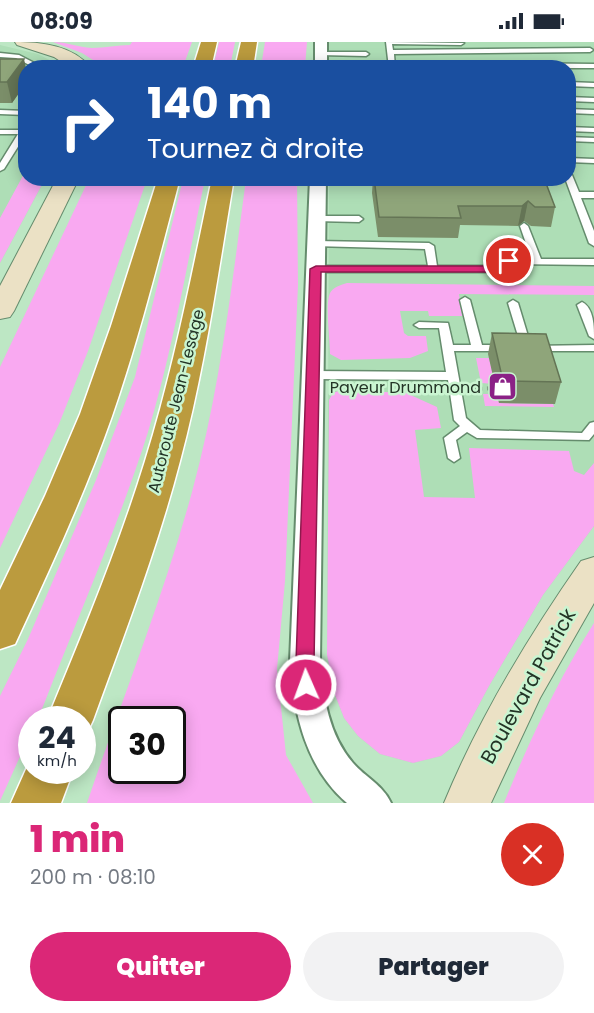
<!DOCTYPE html>
<html lang="fr">
<meta charset="utf-8">
<style>
body{margin:0;font-family:Poppins,sans-serif;background:#f2f2f3;color:#1f2937;height:100vh;display:flex;flex-direction:column;font-size:22px;white-space:nowrap}
*{box-sizing:border-box;margin:0}
p{font-size:20px;color:#747a83}
.icon{flex:none;width:33px;height:33px;fill:none;stroke:currentColor;stroke-width:2;stroke-linecap:round;stroke-linejoin:round}
.map{position:relative;height:761px;overflow:hidden}
.panel{display:flex;flex-direction:column;background:#fff;flex:1}
.panel>*{flex:none}
.guide{position:absolute;left:18px;top:18px;width:558px;height:126px;border-radius:24px;box-shadow:0 3px 15px #0003;background:#1a4fa0;color:#fff;overflow:hidden}
.speed{position:absolute;left:18px;top:664px;display:flex;gap:12px;font-size:30px;font-weight:700;text-align:center}
.speed>*{display:grid;place-content:center;width:78px;height:78px;border-radius:50%;background:#fff;box-shadow:0 3px 15px #0003;line-height:1}
.speed small{font-size:15px;font-weight:400}
.speed .limit{border:3px solid #111;border-radius:9px;background:#fff;color:#111}
.pin{position:absolute;display:grid;place-items:center;width:51px;height:51px;color:#fff;margin:-26px;border:3px solid #fff;border-radius:50%;box-shadow:0 2px 6px #0007}
.me{position:absolute;width:66px;margin:-33px;rotate:358deg;stroke-linejoin:round;filter:drop-shadow(0 0 4px #0008)}
.turn{display:flex;align-items:center;gap:21px;height:126px;padding:0 30px;font-size:27px}
.turn .icon{width:78px;height:78px;stroke-width:2.5}
.turn b{display:block;font-size:42px;line-height:51px}
.round{display:grid;place-items:center;flex:none;width:63px;height:63px;border-radius:32px;background:#f2f2f3}
.headline{display:flex;align-items:center;justify-content:space-between;height:102px;padding:0 30px}
h1{font-size:36px;font-weight:800;line-height:45px;color:#db2777}
.button{display:flex;gap:12px;margin-top:auto;padding:12px 30px}
.button a{flex:1;height:69px;border-radius:36px;background:#db2777;color:#fff;font-size:24px;font-weight:800;line-height:69px;text-align:center}
.button a+a{background:#f2f2f3;color:#1f2937}
.status{display:flex;justify-content:space-between;align-items:center;height:42px;padding:0 30px;background:#fff;direction:ltr}
.status svg{height:16px;fill:currentColor}
.map>svg:first-child{display:block}
.built{fill:#aedeb6}
.green{fill:#f9a9f1;fill-rule:evenodd}
.lines{fill:none;stroke-linecap:round;stroke-linejoin:round}
.lane-casing{stroke:#658c6d;stroke-width:3}
.street-casing{stroke:#658c6d;stroke-width:4}
.secondary-casing{stroke:#658c6d;stroke-width:2}
.highway-casing{stroke:#fff;stroke-width:3}
.path{stroke:#82a388;stroke-width:4;stroke-dasharray:1.5 4.5;stroke-linecap:butt}
.lane{fill:#fff;fill-rule:evenodd}
.street{fill:#fff;fill-rule:evenodd}
.secondary{fill:#ebe1c5;fill-rule:evenodd}
.highway{fill:#bb9b3e;fill-rule:evenodd}
.wall{fill:#7b8e69}
.shaded-wall{fill:#647455}
.building{fill:#8fa57a;stroke:#647455;stroke-width:1.5}
.route{fill:#db2777;stroke:#8e194d;stroke-width:1.5}
.labels{text-anchor:middle;dominant-baseline:central;stroke-width:5;stroke-linejoin:round;paint-order:stroke}
.poi-label{font-size:16px;fill:#233426;stroke:#caf5d1;text-anchor:end}
.street-label{font-size:16px;fill:#233426;stroke:#caf5d1}
.near-street-label{font-size:20px;fill:#233426;stroke:#caf5d1}
</style>
<div class="status"><b>08:09</b><svg viewBox="0 0 49 12"><path d="M0 12V9h3v3zM5 12V6h3v6zM10 12V3h3v9zM15 12V0h3v12zM26 1h20v11H26zM47 4h2v5h-2z"/></svg></div>
<div class="map">
<svg width="594" height="761" viewBox="0 0 594 761">
<rect width="100%" height="100%" fill="#bde7c4"/>
<!-- built -->
<g class="built">
<path d="M328,0h266v484l-51,69 -54,91 -30,56 -18,14 -28,7 -33,-9 -22,-18 -14,-18 -9,-23 -8,-40 2,-476 239,-1v-110l-239,-1z"/>
<path d="M0,3l38,9 25,13 -37,1v110l19,1 -45,84z"/>
</g>
<!-- green -->
<g class="green">
<path d="M53,0c14,0 25,5 39,6 13,0 25,-3 38,-3l2,-3h60l-9,25h-79l-22,-14z"/>
<path d="M219,0h16l-5,25h-17z"/>
<path d="M265,0h42l-2,25h-44z"/>
<path d="M25,130l1,6 19,1 -45,84v-45z"/>
<path d="M89,137h58l-59,172 -29,73 -59,124v-181z"/>
<path d="M183,137h22c-18,84 -32,170 -57,253 -29,92 -69,182 -104,272l-7,16h-5l-1,12 -31,69v-105l28,-57 68,-159 39,-103z"/>
<path d="M246,137h51l1,106 -13,296 -8,88 9,86 27,48h-226c35,-104 76,-205 105,-311 28,-102 40,-208 54,-313zM122,678h50v51h-50z"/>
<path d="M347,241l247,3v9l-135,-1 3,22h-33l-1,-5h-28l4,22 4,3h18l2,15 -18,7 -69,2 -11,-6c0,-14 -5,-50 0,-61 3,-6 11,-8 17,-10z"/>
<path d="M476,316h13l6,26 -14,-1z"/>
<path d="M341,348l65,3 31,14 4,21 -26,2 9,67 51,1 -6,-50 100,3 5,20 10,4 10,-12v63l-51,69 -54,91 -30,56 -18,14 -28,7 -33,-9 -22,-18 -14,-18 -9,-23 -8,-40 2,-255 4,-7z"/>
<path d="M483,352h14l2,9 54,1 1,3 -69,-1z"/>
<path d="M594,581v180h-90c25,-62 54,-123 90,-180z"/>
</g>
<g class="lines">
<defs>
<g id="lane">
<path d="M386,0l78,1 -3,2 -69,-1 1,6 197,-2 3,2 -3,2 -196,2 1,14h-6z"/>
<path d="M321,10h45l3,2 -3,2 -47,-1v-2z"/>
<path d="M0,11l19,2 25,13h-9l-19,-10 -16,-1z"/>
<path d="M505,21l89,1v4h-97z"/>
<path d="M568,40l26,1v4l-26,-1z"/>
<path d="M568,55l26,1v4l-26,-1z"/>
<path d="M568,67l26,1v4l-26,-1z"/>
<path d="M0,68l26,1v4l-26,-1z"/>
<path d="M568,85l26,1v4l-26,-1z"/>
<path d="M0,88h26v4l-22,35 -4,2v-8l18,-29h-18z"/>
<path d="M568,95l26,1v4l-26,-1z"/>
<path d="M568,116l26,1v4l-26,-1z"/>
<path d="M568,131l4,2 7,17h15v6h-13l13,33v15l-5,-3 -24,-65h3z"/>
<path d="M319,136h75v1l-4,2 -67,-1z"/>
<path d="M317,174h42l4,3 -4,3 -45,-1v-4z"/>
<path d="M524,181l4,3 13,33h53v6l-84,-1 -19,8h-175l-5,-3 5,-3h112l-3,-17 -112,-3v-4l3,-1 113,2 5,3 3,20h53l19,-8h22l-11,-32z"/>
<path d="M465,255l5,3 12,45h22l5,3 -5,3h-50l12,67 14,12 102,3 8,-10 4,-1v12l-5,6 -112,-2 -10,-6 -11,8 4,18 -6,4 -6,-4 -4,-20 16,-12 -6,-6 -6,-40 -135,-1 -6,-4 6,-4 133,1 -7,-44h-20l-5,-3 5,-3 29,1 5,22h18l-11,-45z"/>
<path d="M513,258l5,3 13,43 63,-1v6h-59l-5,-2h-8l-14,-46z"/>
<path d="M582,260c12,6 12,25 12,37l-5,-3 -12,-31z"/>
</g>
<g id="street">
<rect x="315" y="0" width="12" height="26"/>
<path d="M310,136h16l-6,484c4,36 8,72 33,101 12,14 30,22 38,40h-44c-41,-35 -53,-89 -57,-141z"/>
</g>
<g id="secondary">
<path d="M15,0c26,0 58,3 76,26h-20l-17,-11 -37,-12z"/>
<path d="M57,136h22l-65,133 -4,6 -10,2v-33z"/>
<path d="M594,515v46l-54,95 -49,105h-47c35,-85 84,-166 137,-242z"/>
</g>
<g id="highway">
<path d="M201,0h16l-6,26h-18z"/>
<path d="M241,0h16l-4,26h-18z"/>
<path d="M158,136h22c-21,80 -41,160 -68,238 -26,74 -58,144 -91,215l-6,13 -15,5v-59l45,-94 35,-82 31,-88z"/>
<path d="M212,136h22c-16,95 -29,190 -54,283 -23,88 -56,174 -87,259l-7,15 -4,1v-16h-35c35,-85 71,-171 98,-259 29,-93 47,-188 67,-283z"/>
<path d="M32,714v15h41l-12,32h-50z"/>
</g>
</defs>
<!-- lane casing -->
<use href="#lane" class="lane-casing"/>
<!-- street casing -->
<use href="#street" class="street-casing"/>
<!-- secondary casing -->
<use href="#secondary" class="secondary-casing"/>
<!-- highway casing -->
<use href="#highway" class="highway-casing"/>
<!-- path -->
<path class="path" d="M475,347l20,-1"/>
<!-- lane -->
<use href="#lane" class="lane"/>
<!-- street -->
<use href="#street" class="street"/>
<!-- secondary -->
<use href="#secondary" class="secondary"/>
<!-- highway -->
<use href="#highway" class="highway"/>
</g>
<!-- wall -->
<g class="wall">
<path d="M0,17l26,9v15l-14,20h-12z"/>
<path d="M373,136h171l11,29 -4,20 -20,-1 -7,-5 -6,5 -58,-1 -2,13 -80,-1 -6,-44z"/>
<path d="M492,291l69,49 -6,22 -56,-1 -11,-49z"/>
</g>
<!-- shaded-wall -->
<g class="shaded-wall">
<path d="M24,17l2,9v15l-14,20 -5,-21z"/>
<path d="M528,159l-4,20 -6,5 4,-20z"/>
</g>
<!-- building -->
<g class="building">
<path d="M0,17h24l-17,23h-7z"/>
<path d="M374,136h170l11,29h-20l-7,-6 -6,5h-64l3,12 -82,-1z"/>
<path d="M492,291l54,1 15,48 -58,-1z"/>
</g>
<!-- route -->
<path class="route" d="M509,215l4,1v5l-22,9h-170l-7,390 2,23 -3,5 -7,3 -6,-3 -3,-5 -1,-23 14,-393 6,-3h173z"/>
<!-- icons -->
<defs>
<symbol id="shop-square" viewBox="-11 -11 22 22"><rect x="-9" y="-9" width="18" height="18" rx="4" fill="#8b2186" stroke="#caf5d1"/><path d="M-5-2.5h2.3a2.7 3.5 0 0 1 5.4 0H5L5.5 6h-11ZM-1.5-2.5h3a1.5 2.3 0 0 0-3 0Z" fill="#fff"/></symbol>
</defs>
<g fill-rule="evenodd">
<use href="#shop-square" x="486" y="328" width="33" height="33"/>
</g>
<g class="labels">
<!-- poi labels -->
<g class="poi-label">
<text x="481" y="345">Payeur Drummond</text>
</g>
<!-- street labels -->
<g class="street-label">
<text transform="translate(176 359) rotate(-76)">Autoroute Jean-Lesage</text>
</g>
<!-- near-street labels -->
<g class="near-street-label">
<text transform="translate(528 644) rotate(-61)">Boulevard Patrick</text>
</g>
</g>
</svg>
<div class="speed"><div>24<small>km/h</small></div><div class="limit">30</div></div>
<div class="pin" style="left:509px;top:219px;background:#d93025"><svg class="icon" aria-label="arrive" viewBox="0 0 24 24"><path d="M6 21V4h12l-3 4 3 4H6"/></svg></div>
<svg class="me" style="left:306px;top:643px" viewBox="-20 -20 40 40"><circle r="17" fill="#db2777" stroke="#fff" stroke-width="3"/><path d="M0-11L8 9 0 5-8 9z" fill="#fff"/></svg>
<div class="guide">
<div class="turn"><svg class="icon" aria-label="right" viewBox="0 0 24 24"><path d="M7 20v-9h11M14 6l5 5-5 5"/></svg><div><b>140 m</b>Tournez à droite</div></div>
</div>
</div>
<section class="panel">
<div class="headline"><div><h1>1 min</h1><p>200 m · 08:10</p></div><a class="round" style="background:#d93025;color:#fff"><svg class="icon" aria-label="close" viewBox="0 0 24 24"><path d="M6 6l12 12M18 6L6 18"/></svg></a></div>
<div class="button"><a>Quitter</a><a>Partager</a></div>
</section>
